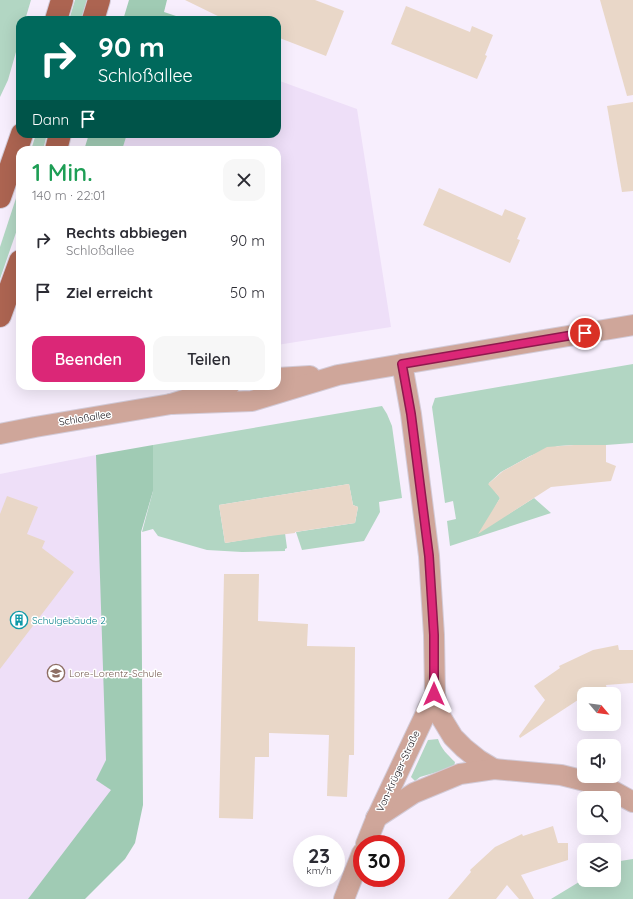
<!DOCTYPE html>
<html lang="de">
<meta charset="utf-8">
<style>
body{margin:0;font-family:Quicksand,sans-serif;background:#f7f7f7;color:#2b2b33;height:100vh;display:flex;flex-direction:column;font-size:15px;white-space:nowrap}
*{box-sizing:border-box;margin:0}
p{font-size:13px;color:#7c7c81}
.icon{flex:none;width:22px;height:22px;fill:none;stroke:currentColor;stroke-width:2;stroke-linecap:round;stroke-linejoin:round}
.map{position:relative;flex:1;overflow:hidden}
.side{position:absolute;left:16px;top:146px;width:265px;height:244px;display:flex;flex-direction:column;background:#fff;border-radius:12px;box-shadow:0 4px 16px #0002}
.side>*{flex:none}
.banner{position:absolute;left:16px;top:16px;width:265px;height:122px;border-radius:12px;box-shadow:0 4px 16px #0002;background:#00695c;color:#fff;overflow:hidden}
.needle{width:26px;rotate:119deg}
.fabs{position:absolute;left:577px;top:687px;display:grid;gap:8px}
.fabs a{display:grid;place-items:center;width:44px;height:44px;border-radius:8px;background:#fff;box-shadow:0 4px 16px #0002;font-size:20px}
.speed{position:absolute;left:293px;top:835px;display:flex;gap:8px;font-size:20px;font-weight:700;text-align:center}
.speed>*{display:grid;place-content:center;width:52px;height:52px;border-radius:50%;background:#fff;box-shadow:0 4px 16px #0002;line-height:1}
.speed small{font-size:10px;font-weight:400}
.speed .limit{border:6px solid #d22;background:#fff;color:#111}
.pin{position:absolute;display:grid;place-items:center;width:34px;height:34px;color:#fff;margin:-17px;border:2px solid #fff;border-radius:50%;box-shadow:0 1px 4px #0007}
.me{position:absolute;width:44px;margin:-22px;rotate:0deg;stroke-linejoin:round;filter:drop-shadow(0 0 3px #0008)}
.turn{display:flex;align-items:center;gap:14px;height:84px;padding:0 16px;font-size:18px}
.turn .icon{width:52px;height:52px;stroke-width:2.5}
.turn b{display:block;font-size:28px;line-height:34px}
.then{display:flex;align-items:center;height:38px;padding:0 16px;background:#0003;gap:8px;font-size:15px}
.round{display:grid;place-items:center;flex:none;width:42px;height:42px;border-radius:12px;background:#f7f7f7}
.headline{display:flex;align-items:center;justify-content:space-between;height:68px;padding:0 16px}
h1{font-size:24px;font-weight:600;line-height:30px;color:#1e9e55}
.cta{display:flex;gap:8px;margin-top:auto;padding:8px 16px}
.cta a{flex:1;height:46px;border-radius:12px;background:#db2777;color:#fff;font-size:16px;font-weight:600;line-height:46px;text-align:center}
.cta a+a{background:#f7f7f7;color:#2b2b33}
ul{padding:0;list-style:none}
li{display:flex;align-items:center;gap:12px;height:52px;padding:0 16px}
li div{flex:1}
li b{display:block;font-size:15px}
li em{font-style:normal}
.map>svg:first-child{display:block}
.built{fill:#eedff8}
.green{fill:#b2d6c3}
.forest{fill:#a0cbb4}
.building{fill:#e9d7c8}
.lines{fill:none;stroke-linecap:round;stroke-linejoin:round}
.minor-casing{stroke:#d3cbd8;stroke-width:22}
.primary-casing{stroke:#d3cbd8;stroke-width:24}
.minor{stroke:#cfa69a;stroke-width:20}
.primary{stroke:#ac6451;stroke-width:22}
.route-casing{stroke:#8e194d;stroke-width:10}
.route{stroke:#db2777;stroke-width:7}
.labels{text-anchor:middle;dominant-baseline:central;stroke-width:3;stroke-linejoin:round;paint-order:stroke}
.street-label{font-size:10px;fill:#161218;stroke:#fff}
.culture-label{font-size:10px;fill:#0d838f;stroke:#fff;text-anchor:start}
.education-label{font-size:10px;fill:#785e54;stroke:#fff;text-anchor:start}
</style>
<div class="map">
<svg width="633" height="899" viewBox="0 0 633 899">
<rect width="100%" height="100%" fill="#f7eefd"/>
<!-- built -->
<g class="built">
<path d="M277,80l80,29 34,218 -114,18v-195h-155l5,-16h150z"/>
<path d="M96,455l8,32 15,344 -67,68h-52v-425z"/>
</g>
<!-- green -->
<g class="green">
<path d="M0,0h31l-6,20h-5v18l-12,42 -8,17z"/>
<path d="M75,0h12l-6,20h-12z"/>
<path d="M36,134h11l-4,16h-12z"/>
<path d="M20,186v35l-20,58v-32z"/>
<path d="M633,364v79l-27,2h-16l-14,3 -1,-3 -17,1 -28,10 -29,16 -12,11 11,15 -5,9 12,8 27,-17 17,15 -101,33 -3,-25 9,-2 -3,-18 -8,2 -13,-96 3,-9z"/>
<path d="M382,406l5,8 5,12 10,72 -23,4 1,10 -16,29 -62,9 -6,-18 59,-9 3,-16 -5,-2 -4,-21 -130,21 6,38 60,-10 2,15 -2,1v2l-43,1 -35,-2 -49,-14 -5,-7 -11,3 11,-41v-46z"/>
<path d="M438,739c3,10 10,16 17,23l-1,5 -34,10 -5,4 -4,-4 17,-37z"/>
<path d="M633,859v40h-82l33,-20v1h30v-18z"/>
</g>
<!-- forest -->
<g class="forest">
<path d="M129,0h38l-3,12 24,8h-65z"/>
<path d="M89,134h38l-5,16h-38z"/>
<path d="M153,445v46l-12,41 2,273 -8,38 -10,16 -40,40h-57l83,-109 -15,-10 10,-20 -10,-305z"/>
</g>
<!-- building -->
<g class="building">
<path d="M185,0h130l29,11 -18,45 -49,-19v-17h-51z"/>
<path d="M600,0h33v95l-6,1z"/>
<path d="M406,6l64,26 2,-6 21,9 -8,20 2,1 -10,23 -86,-35z"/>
<path d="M633,102v89l-11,1 -15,-86z"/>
<path d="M439,188l63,28 3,-7 21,9 -9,21 3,1 -10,23 -87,-38z"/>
<path d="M574,445h32v17l10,4 -5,15 -60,6 -73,47 22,-36 -12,-14 15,-13 44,-24z"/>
<path d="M349,484l4,21 5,2 -3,16 -60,9v1l-25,3 -45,7 -6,-38z"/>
<path d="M7,496l31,11 -11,27 18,7 -3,7 32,24 -74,97v-155z"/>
<path d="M224,574h35l-1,47 50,3 -1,22 48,1 -1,108h-5l-2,42 -20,-1 2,-61 -60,-2v24h-14l-2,62 -34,-1z"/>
<path d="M618,645l1,5h14v33l-27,2 2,9h-24v2l-64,42 -1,-2 26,-36 -11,-14 26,-18 -1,-2 34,-16z"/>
<path d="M553,826l5,17h10v17l-47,15 13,24h-15l-12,-14 -11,14h-48l23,-27 -1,-2 25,-23 27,-13 1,2z"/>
</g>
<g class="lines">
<defs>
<g id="minor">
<path d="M277,378l33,-2"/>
<path d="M171,404l81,-3 86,-26 295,-50"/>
<path d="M0,434l35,-7 136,-23 58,-18"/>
<path d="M435,694l4,20 14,23 11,11 15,12 15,9"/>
<path d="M376,818l38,-25 46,-19 34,-5 67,6 28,7 24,9 20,11"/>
<path d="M366,844l10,-25 59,-125 -1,-59 -5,-79 -18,-142 -9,-50"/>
<path d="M344,899l18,-46"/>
</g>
<g id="primary">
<path d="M56,20l6,-20"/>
<path d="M93,20l6,-20"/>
<path d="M56,150l4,-16"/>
<path d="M0,197l22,-63"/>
<path d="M0,316l20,-55"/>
</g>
</defs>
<!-- minor casing -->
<use href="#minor" class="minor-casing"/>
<!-- primary casing -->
<use href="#primary" class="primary-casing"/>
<!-- minor -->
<use href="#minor" class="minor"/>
<!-- primary -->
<use href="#primary" class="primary"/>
</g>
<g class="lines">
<defs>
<path id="route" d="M434,694v-59l-5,-79 -18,-142 -9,-50 183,-31"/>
</defs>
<!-- route casing -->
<use href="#route" class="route-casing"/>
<!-- route -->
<use href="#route" class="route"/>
</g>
<!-- icons -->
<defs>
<symbol id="building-ring" viewBox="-11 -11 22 22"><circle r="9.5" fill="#fff" stroke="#0f9aa8" stroke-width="1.5"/><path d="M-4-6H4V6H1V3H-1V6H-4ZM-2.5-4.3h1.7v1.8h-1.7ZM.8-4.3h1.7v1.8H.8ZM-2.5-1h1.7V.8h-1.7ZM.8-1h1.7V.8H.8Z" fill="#0f9aa8"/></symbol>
<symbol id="school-ring" viewBox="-11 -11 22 22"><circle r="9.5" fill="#fff" stroke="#8d6e63" stroke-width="1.5"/><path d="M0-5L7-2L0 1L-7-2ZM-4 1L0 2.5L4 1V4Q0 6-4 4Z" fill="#8d6e63"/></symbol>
</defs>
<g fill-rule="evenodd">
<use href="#building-ring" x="9" y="610" width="20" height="20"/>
<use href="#school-ring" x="46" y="663" width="20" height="20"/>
</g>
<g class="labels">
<!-- street labels -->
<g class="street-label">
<text transform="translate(85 418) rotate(-9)">Schloßallee</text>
<text transform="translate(398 771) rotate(-65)">Von-Krüger-Straße</text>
</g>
<!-- culture labels -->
<g class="culture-label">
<text x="32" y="620">Schulgebäude 2</text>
</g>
<!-- education labels -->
<g class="education-label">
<text x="69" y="673">Lore-Lorentz-Schule</text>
</g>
</g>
</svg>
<div class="fabs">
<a><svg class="needle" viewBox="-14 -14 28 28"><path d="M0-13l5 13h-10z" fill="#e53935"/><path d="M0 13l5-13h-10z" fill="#7c7c81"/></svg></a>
<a><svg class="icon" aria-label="sound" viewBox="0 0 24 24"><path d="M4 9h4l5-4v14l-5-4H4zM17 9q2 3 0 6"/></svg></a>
<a><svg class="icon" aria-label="search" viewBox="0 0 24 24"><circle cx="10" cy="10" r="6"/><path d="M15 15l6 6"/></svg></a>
<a><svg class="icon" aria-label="layers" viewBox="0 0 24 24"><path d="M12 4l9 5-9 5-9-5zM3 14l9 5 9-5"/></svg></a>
</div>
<div class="speed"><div>23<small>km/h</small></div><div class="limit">30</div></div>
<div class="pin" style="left:585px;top:333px;background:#d93025"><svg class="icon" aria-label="arrive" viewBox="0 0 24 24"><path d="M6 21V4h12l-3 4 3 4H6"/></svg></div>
<svg class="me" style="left:434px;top:694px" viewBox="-20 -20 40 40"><path d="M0-17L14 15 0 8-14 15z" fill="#db2777" stroke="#fff" stroke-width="4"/></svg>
<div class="banner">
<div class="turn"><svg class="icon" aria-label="right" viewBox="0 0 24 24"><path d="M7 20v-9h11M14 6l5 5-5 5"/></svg><div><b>90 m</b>Schloßallee</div></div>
<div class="then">Dann<svg class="icon" aria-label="arrive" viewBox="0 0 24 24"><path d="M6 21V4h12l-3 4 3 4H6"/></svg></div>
</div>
<section class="side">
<div class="headline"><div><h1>1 Min.</h1><p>140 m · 22:01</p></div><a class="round"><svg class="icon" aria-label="close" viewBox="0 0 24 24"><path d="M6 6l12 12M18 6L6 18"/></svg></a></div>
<ul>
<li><svg class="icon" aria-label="right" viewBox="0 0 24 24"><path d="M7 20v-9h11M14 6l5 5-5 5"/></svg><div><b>Rechts abbiegen</b><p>Schloßallee</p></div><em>90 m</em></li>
<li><svg class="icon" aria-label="arrive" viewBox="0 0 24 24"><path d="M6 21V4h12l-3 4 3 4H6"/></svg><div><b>Ziel erreicht</b></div><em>50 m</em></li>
</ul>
<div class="cta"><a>Beenden</a><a>Teilen</a></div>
</section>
</div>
